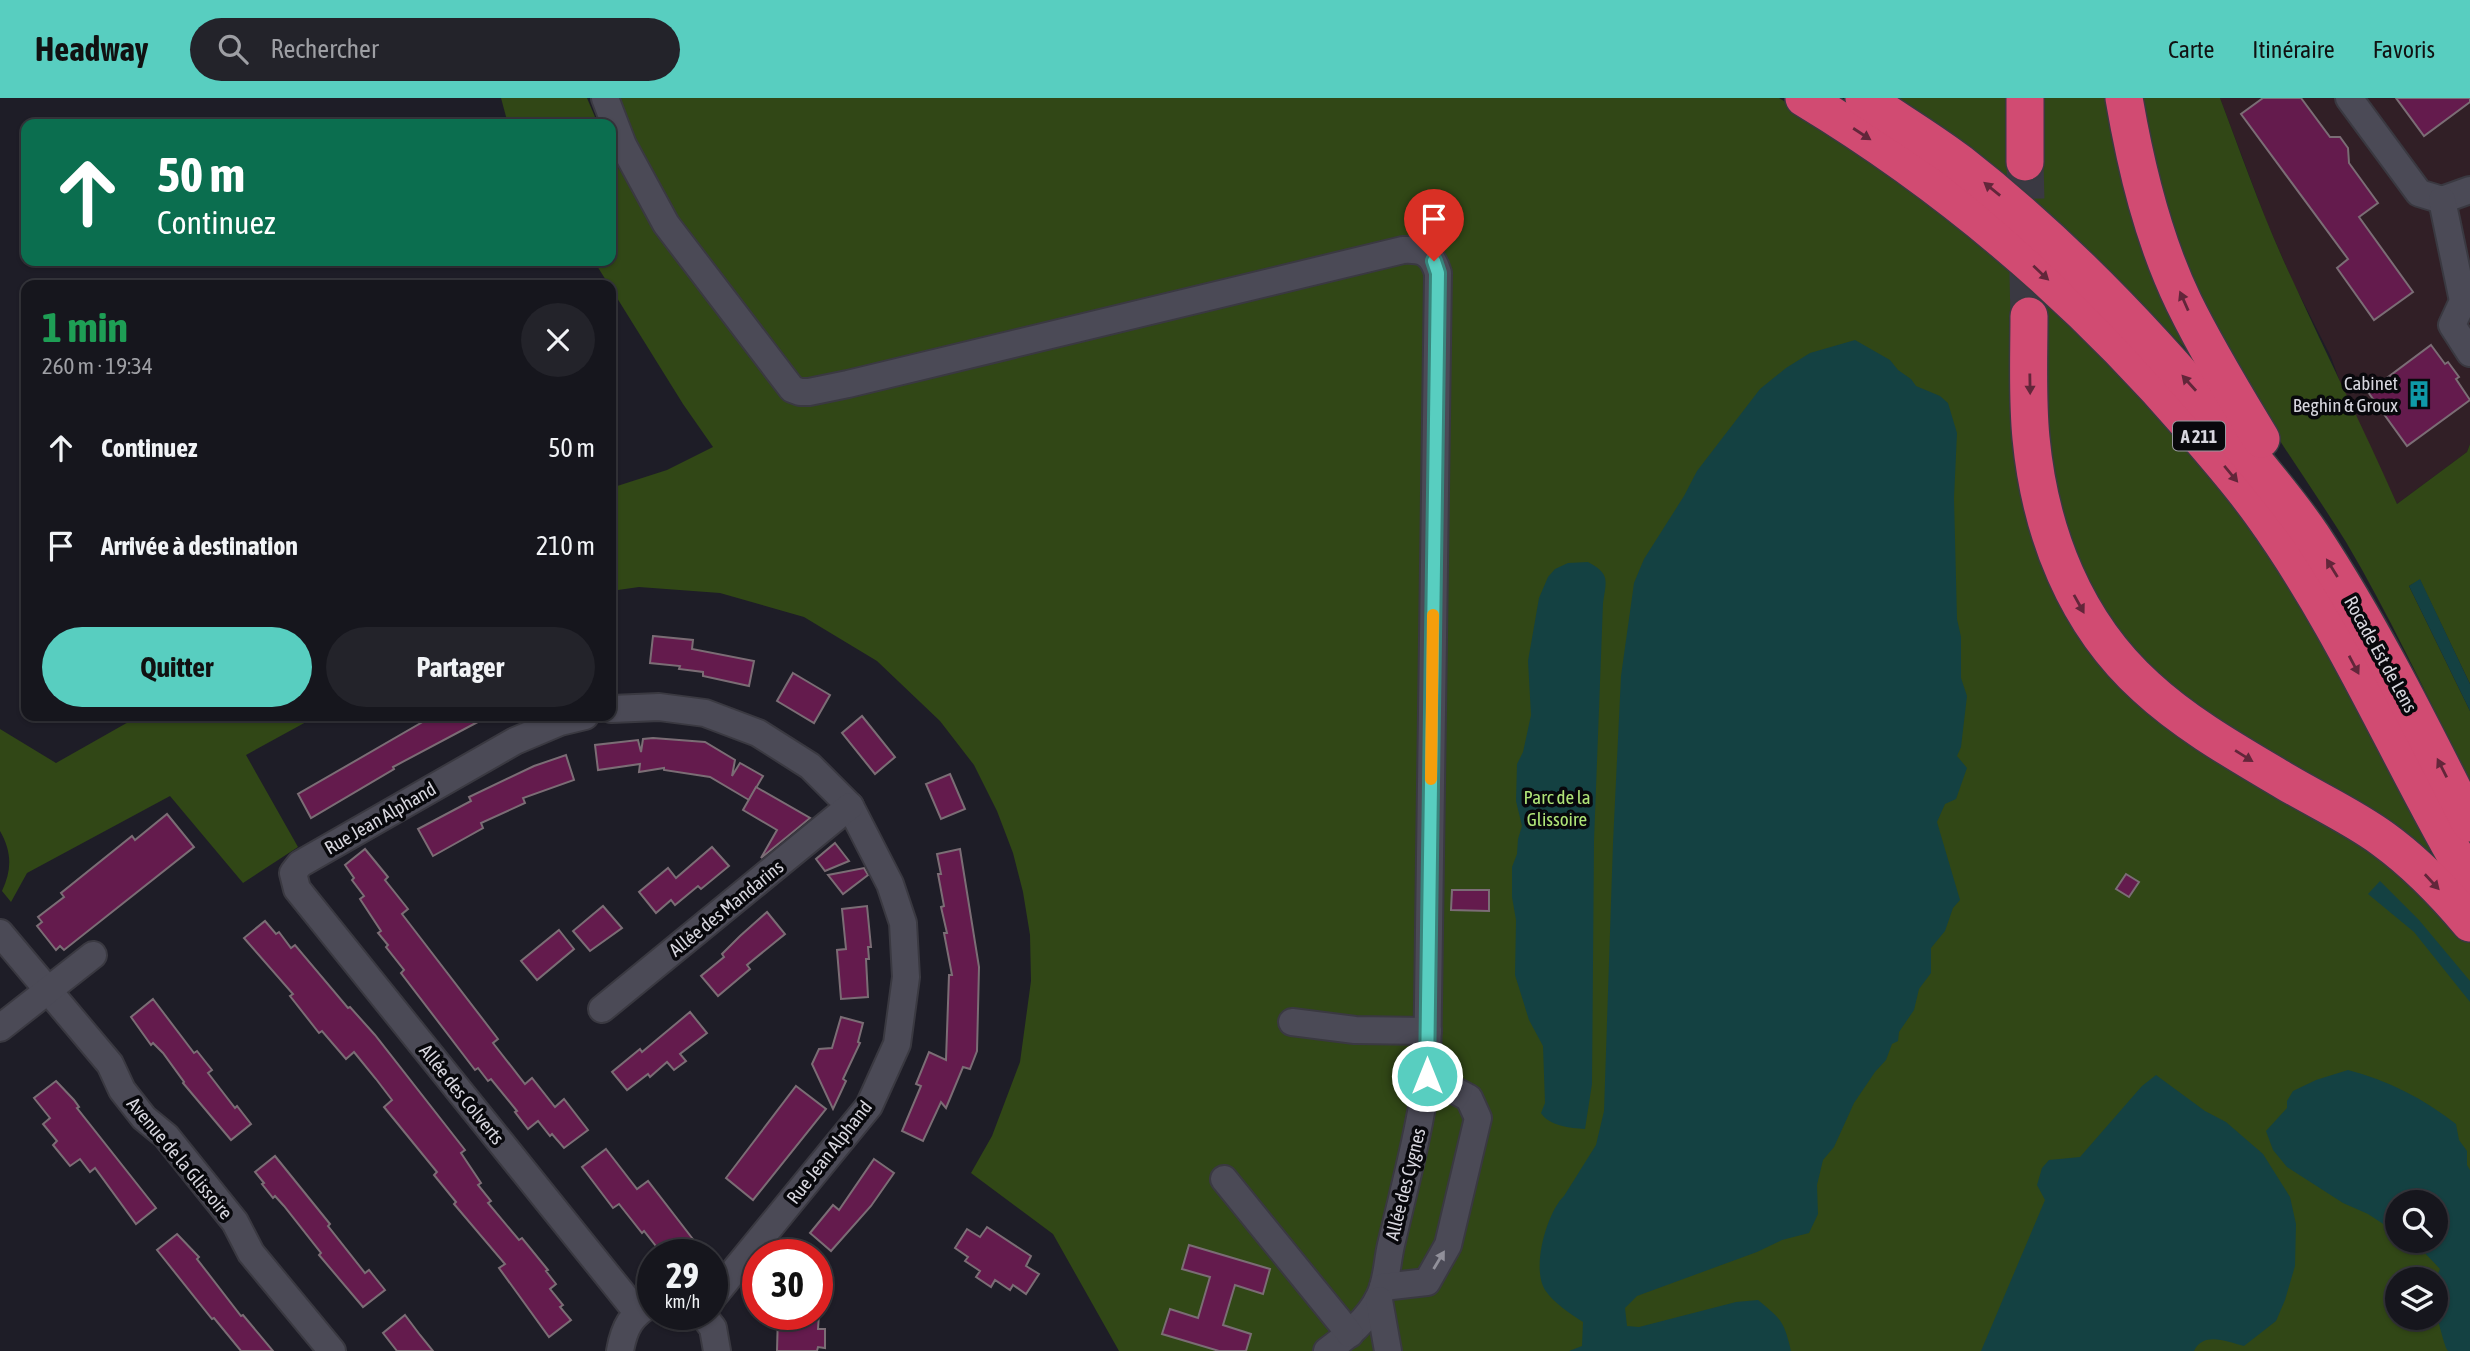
<!DOCTYPE html>
<html lang="fr">
<meta charset="utf-8">
<style>
body{margin:0;font-family:"Asap Condensed",sans-serif;background:#23232a;color:#f1f3f6;height:100vh;display:flex;flex-direction:column;font-size:26px;white-space:nowrap}
*{box-sizing:border-box;margin:0}
p{font-size:23px;color:#9e9fa4}
.icon{flex:none;width:38px;height:38px;fill:none;stroke:currentColor;stroke-width:2;stroke-linecap:round;stroke-linejoin:round}
.map{position:relative;flex:1;overflow:hidden}
.sheet{position:absolute;left:21px;top:182px;width:595px;height:441px;display:flex;flex-direction:column;background:#16161d;border-radius:14px;box-shadow:0 2px 5px #0004,0 0 0 2px #35353b}
.sheet>*{flex:none}
.top-card{position:absolute;left:21px;top:21px;width:595px;height:147px;border-radius:14px;box-shadow:0 2px 5px #0004,0 0 0 2px #35353b;background:#0b6e4f;color:#fff;overflow:hidden}
.fabs{position:absolute;left:2385px;top:1092px;display:grid;gap:14px}
.fabs a{display:grid;place-items:center;width:63px;height:63px;border-radius:50%;background:#16161d;box-shadow:0 2px 5px #0004,0 0 0 2px #35353b;font-size:35px}
.speed{position:absolute;left:637px;top:1141px;display:flex;gap:14px;font-size:35px;font-weight:700;text-align:center}
.speed>*{display:grid;place-content:center;width:91px;height:91px;border-radius:50%;background:#16161d;box-shadow:0 2px 5px #0004,0 0 0 2px #35353b;line-height:1}
.speed small{font-size:18px;font-weight:400}
.speed .limit{border:10px solid #d22;background:#fff;color:#111}
.pin{position:absolute;display:grid;place-items:center;width:60px;height:60px;color:#fff;margin:-72px -30px;border-radius:50% 50% 50% 0;rotate:-45deg;box-shadow:0 0 7px #0007}
.pin .icon{rotate:45deg}
.me{position:absolute;width:77px;margin:-38px;rotate:0deg;stroke-linejoin:round;filter:drop-shadow(0 0 5px #0008)}
.turn{display:flex;align-items:center;gap:24px;height:147px;padding:0 21px;font-size:32px}
.turn .icon{width:91px;height:91px;stroke-width:2.5}
.turn b{display:block;font-size:49px;line-height:60px}
.round{display:grid;place-items:center;flex:none;width:74px;height:74px;border-radius:37px;background:#23232a}
.overview{display:flex;align-items:center;justify-content:space-between;height:119px;padding:0 21px}
h1{font-size:42px;font-weight:700;line-height:52px;color:#1e9e55}
.button{display:flex;gap:14px;margin-top:auto;padding:14px 21px}
.button a{flex:1;height:80px;border-radius:42px;background:#58cec0;color:#111;font-size:28px;font-weight:700;line-height:80px;text-align:center}
.button a+a{background:#23232a;color:#f1f3f6}
ul{padding:0;list-style:none}
li{display:flex;align-items:center;gap:21px;height:98px;padding:0 21px}
li div{flex:1}
li b{display:block;font-size:26px}
li em{font-style:normal}
header{display:flex;align-items:center;gap:42px;box-sizing:border-box;height:98px;padding:0 35px;background:#58cec0;color:#111}
header strong{font-size:33px}
nav{display:flex;gap:38px;margin-inline-start:auto;font-size:24px}
.search{width:490px;height:63px;background:#23232a;display:flex;align-items:center;gap:18px;box-sizing:border-box;padding:0 24px;border-radius:38px;color:#9e9fa4;font-size:26px}
.map>svg:first-child{display:block}
.industrial{fill:#311f26}
.green{fill:#314716;fill-rule:evenodd}
.water{fill:#144142}
.building{fill:#641b4d;stroke:#7b6d75;stroke-width:2}
.lines{fill:none;stroke-linecap:round;stroke-linejoin:round}
.highway-tunnel{stroke:#3a3942;stroke-width:37;stroke-dasharray:37 18;stroke-linecap:butt}
.minor-casing{stroke:#3a3941;stroke-width:30}
.highway-casing{stroke:#3a3941;stroke-width:40}
.minor{stroke:#4b4a56;stroke-width:26}
.highway{stroke:#d14b72;stroke-width:37}
.oneway{fill:#62263a}
.oneway2{fill:#91909a}
.route-casing{stroke:#39867d;stroke-width:18}
.route{stroke:#58cec0;stroke-width:12}
.slow{stroke:#f59e0b;stroke-width:12}
.labels{text-anchor:middle;dominant-baseline:central;stroke-width:7;stroke-linejoin:round;paint-order:stroke}
.shield{fill:#08080c;stroke:#99989f;stroke-width:2}
.shield-label{font-size:18px;font-weight:bold;fill:#d7d6de}
.poi-label{font-size:19px;fill:#d7d6de;stroke:#08080c;text-anchor:end}
.street-label{font-size:19px;fill:#d7d6de;stroke:#08080c}
.park-label{font-size:19px;fill:#b0e578;stroke:#08080c}
</style>
<header>
<strong>Headway</strong>
<div class="search"><svg class="icon" aria-label="search" viewBox="0 0 24 24"><circle cx="10" cy="10" r="6"/><path d="M15 15l6 6"/></svg>Rechercher</div>
<nav><a>Carte</a><a>Itinéraire</a><a>Favoris</a></nav>
</header>
<div class="map">
<svg width="2470" height="1253" viewBox="0 0 2470 1253">
<rect width="100%" height="100%" fill="#1e1d27"/>
<!-- industrial -->
<path class="industrial" d="M2220,0h250v346l-3,8 -70,52 -54,-114 -12,-33 -38,-75 -27,-62z"/>
<!-- green -->
<g class="green">
<path d="M501,0h86l11,26h-90z"/>
<path d="M618,0h1161l94,58 112,85 129,122 72,81 102,136 122,224 21,46 -4,4 -249,-156 -33,-30 -75,-109 -58,-242 65,313 284,209 109,97v415h-1351l-66,-117 -82,-61 21,-37 28,-74 11,-81 -1,-46 -7,-43 -10,-39 -16,-42 -23,-46 -34,-44 -63,-60 -73,-44 -84,-24 -81,-6 -28,4v-103l56,-18 46,-23 -30,-43 -89,-143h17v-105l59,95 78,99 -113,-207zM2398,1104h38v39h-38zM2398,1181h38v39h-38z"/>
<path d="M1896,0h110l-1,60 33,7 1,-67h74l78,248 -5,3 -99,-96z"/>
<path d="M2140,0h80c23,61 45,124 73,183 34,75 71,148 104,223l70,-52 3,-8v240l-50,-104 -11,6 61,125v72c-40,-81 -78,-163 -124,-241 -36,-58 -78,-115 -111,-175 -46,-84 -78,-174 -95,-269z"/>
<path d="M139,618h178l-71,39 52,92 -55,36 -73,-87 -143,77 -16,29 -9,-11c10,-21 10,-39 -2,-60v-102l56,34z"/>
</g>
<!-- water -->
<g class="water">
<path d="M1855,242l35,20 8,10 13,9 5,7 24,10 8,7 9,30 -3,65 3,121 4,18v41l6,18 -6,51 -4,9 10,12 -11,31 -11,5 -8,18 23,78 -7,8 -8,23 -14,17v25l-12,16 -5,21 -15,22 -1,9 -6,3 -6,16 -11,12 -21,31 -20,44 -11,13 -6,25 1,29 -9,19 -27,7 -25,12 -120,44 -12,12 2,18 12,1 97,-25 22,-2c23,19 26,21 33,51h-222l13,-5 1,-24c-13,-8 -30,-20 -38,-32 -14,-22 2,-78 19,-94l32,-51 8,-34 9,-268 8,-167 13,-93 10,-24 40,-63 13,-25 63,-82 26,-21 24,-15z"/>
<path d="M1588,464c23,12 18,19 15,41l-9,238 -2,243 -7,45c-15,-1 -36,-3 -44,-16l4,-10 -2,-57 -14,-26 -14,-45 1,-55 -4,-23v-30l5,-13 1,-15 4,-13 -6,-25 1,-37 6,-12 8,-37 -3,-54 11,-63 9,-21 7,-8 13,-6z"/>
<path d="M2420,481l50,105v27l-61,-125z"/>
<path d="M2380,783l39,39 51,61v21l-56,-70 -46,-38z"/>
<path d="M2348,972c40,10 76,29 108,54l3,16 8,11v14l3,5v181h-22l-2,-3c-8,-25 -17,-57 -6,-79l-18,-19 -13,-9h27v-39h-38l-1,31 -29,-19 -25,-11 -56,-36 -14,-17 -7,-19 21,-23v-7l6,-10 23,-11z"/>
<path d="M2156,977l49,36 21,11 37,32 27,43 6,27 -1,42 -10,34 -9,21 -32,25c-17,-4 -40,-15 -50,5h-213l64,-151 -8,-15 5,-17 7,-8 31,-3 62,-71z"/>
</g>
<!-- building -->
<g class="building">
<path d="M2263,0h38l29,39h10l8,11 1,15 29,40 -19,14 54,75 -39,28 -37,-52 11,-9 -107,-145z"/>
<path d="M2396,0h74v4l-46,34z"/>
<path d="M2431,247l14,19 3,-2 11,15 -3,2 14,21 -63,46 -39,-54z"/>
<path d="M653,538l40,4 -1,9 62,12 -5,25 -46,-10v-4l-24,-3 1,-3 -30,-3z"/>
<path d="M793,575l37,22 -16,28 -37,-22z"/>
<path d="M433,618h56l-96,51 1,2 -83,49 -13,-24z"/>
<path d="M862,618l33,41 -20,17 -33,-41z"/>
<path d="M653,640l52,4 30,18 -3,16 8,-13 23,13 -14,24 -39,-23 -46,-7v-2l-25,4 1,-8 -42,6 -3,-25 43,-5 3,12 2,-13z"/>
<path d="M566,657l8,25 -51,18 2,5 -44,20 2,5 -50,28 -15,-27 53,-28 -2,-4 65,-31z"/>
<path d="M950,676l15,35 -24,10 -15,-35z"/>
<path d="M756,689l54,31 -49,40 16,-28 -34,-20z"/>
<path d="M167,716l27,33 -130,103 -4,-4 -4,4 -19,-24 5,-4 -4,-5 26,-20 -3,-4 71,-57 3,4z"/>
<path d="M835,745l14,18 -24,10 -9,-12z"/>
<path d="M712,749l17,19 -28,23 -3,-3 -23,19 -4,-5 -15,13 -17,-21 29,-24 8,10z"/>
<path d="M365,751l23,28 -3,3 23,29 -6,5 96,125 -5,4 32,41 7,-6 23,29 9,-8 24,31 -24,18 -12,-14 -2,2 -12,-15 -10,8 -13,-17 2,-1 -26,-32 -3,2 -10,-13 -3,2 -74,-97 3,-3 -18,-23 2,-2 -10,-12 3,-2 -21,-32 4,-3 -12,-16 2,-2 -9,-13z"/>
<path d="M960,751l19,118 -2,84 -7,18 -7,-2 -17,41 -5,-6 -18,39 -21,-10 19,-45 -5,-2 13,-32 17,8 3,-85h3l-8,-42h3l-6,-26 3,-1 -6,-32h3l-4,-20z"/>
<path d="M864,770l4,7 -25,19 -15,-19z"/>
<path d="M2126,776l13,8 -10,15 -13,-8z"/>
<path d="M1452,792h37v21l-38,-1z"/>
<path d="M603,808l19,22 -32,23 -17,-20z"/>
<path d="M867,808l4,41h-3l1,12h-3l2,38 -27,2 -4,-49 9,-1 -4,-40z"/>
<path d="M767,814l18,22 -38,31 3,4 -32,27 -17,-20 23,-19 -2,-3 18,-18z"/>
<path d="M265,823l11,13 3,-2 12,16 4,-3 53,63 2,-1 25,28 90,115 -4,3 20,30 -3,2 13,16 -3,2 31,37 3,-2 26,32 -2,1 10,13 -6,5 13,16 -3,2 11,13 -22,17 -50,-69 6,-4 -51,-60 2,-2 -22,-27 3,-3 -53,-65 8,-7 -16,-21 -22,-27 -8,7 -24,-28 -3,2 -29,-37 3,-2 -49,-56z"/>
<path d="M559,832l15,19 -37,31 -16,-19z"/>
<path d="M153,901l41,54 3,-2 15,19 -4,3 27,35 2,-2 14,18 -20,16 -48,-57 1,-1 -21,-29 -10,-10 -2,2 -20,-28z"/>
<path d="M690,914l17,21 -27,21 6,7 -12,9 -7,-8 -17,15 -2,-3 -21,16 -15,-18 28,-23 2,3z"/>
<path d="M841,919l22,6 -5,19 2,1 -17,36 3,2 -13,28 -21,-45 7,-15 13,-1z"/>
<path d="M56,983l18,19 5,7 -2,1 79,100 -20,16 -41,-56 -5,4 -10,-13 -10,7 -17,-21 4,-4 -14,-17 7,-6 -16,-20z"/>
<path d="M796,988l30,23 -73,91 -27,-22z"/>
<path d="M606,1051l31,40 11,-8 51,66 -10,8h-26l-19,-24 -2,2 -23,-29 -6,4 -31,-41z"/>
<path d="M275,1058l55,68 -2,2 37,47 4,-3 16,20 -22,17 -44,-52 2,-2 -37,-47 -9,-10 -2,2 -11,-14 2,-1 -9,-11z"/>
<path d="M874,1061l20,14 -23,33 -40,45 -21,-18 23,-28 6,5z"/>
<path d="M987,1129l44,29 -5,10 13,8 -13,20 -13,-9 -3,5 -15,-10 -4,7 -15,-10 4,-6 -15,-10 3,-4 -13,-9 12,-19 13,8z"/>
<path d="M177,1136l22,23 -2,2 44,57 2,-1 30,36h-32l-27,-33 -2,1 -55,-69z"/>
<path d="M1189,1147l81,24 -7,25 -28,-9 -12,40 28,9 -5,17h-27l-57,-17 8,-25 28,9 12,-41 -28,-8z"/>
<path d="M778,1216h41l-1,15h7v19l-7,-1 -1,4h-40z"/>
<path d="M405,1217l15,20 13,16h-36l-14,-18z"/>
</g>
<g class="lines">
<!-- highway-tunnel -->
<path class="highway-tunnel" d="M2025,64l4,154"/>
<defs>
<g id="minor">
<path d="M605,0l18,47 43,79 126,165 8,3h9l39,-8 555,-134c20,-1 29,3 35,23l-11,803c-8,57 -23,113 -36,169 -4,17 -4,37 -12,52 -10,22 -33,40 -52,54"/>
<path d="M2349,0l70,95 23,7 28,-10"/>
<path d="M2442,102l21,101 -11,24 18,28"/>
<path d="M611,611l48,-2 46,6 53,20 52,33 40,40 40,78 13,39 3,54 -9,67 -28,62 -157,192"/>
<path d="M585,618l-25,6 -45,19 -215,123 -7,9 4,16 340,423"/>
<path d="M0,835l110,131 12,26 22,28 22,18 69,86 16,31 81,98"/>
<path d="M602,911l248,-203"/>
<path d="M1292,924l63,8 73,1"/>
<path d="M0,930l93,-73"/>
<path d="M1224,1081l126,155"/>
<path d="M1383,1189l44,-5 21,-37 30,-127 -9,-20 -42,-22"/>
<path d="M1379,1202l9,51"/>
<path d="M702,1216l11,14 4,23"/>
<path d="M620,1253c4,-23 11,-37 33,-48"/>
</g>
<g id="highway">
<path d="M1804,0c147,89 276,200 388,330 24,28 49,56 70,86 83,115 137,246 208,367"/>
<path d="M1864,0c32,22 66,42 96,65 100,78 189,171 270,269 28,34 57,67 82,104 60,91 109,190 158,287"/>
<path d="M2124,0c12,70 29,141 60,205 23,47 50,91 77,136"/>
<path d="M2025,64v-64"/>
<path d="M2029,218c0,40 -2,82 2,122 9,94 44,185 115,249 41,38 93,67 140,95 32,19 67,35 97,57 33,24 61,53 87,84"/>
</g>
</defs>
<!-- minor casing -->
<use href="#minor" class="minor-casing"/>
<!-- highway casing -->
<use href="#highway" class="highway-casing"/>
<!-- minor -->
<use href="#minor" class="minor"/>
<!-- highway -->
<use href="#highway" class="highway"/>
</g>
<!-- one-way arrows -->
<defs><path id="oneway-solid" d="M-6-.8H1V-3.2L6.5 0L1 3.2V.8H-6Z" transform="scale(1.75)"/></defs>
<g class="oneway">
<use href="#oneway-solid" transform="translate(1862 36) rotate(33)"/>
<use href="#oneway-solid" transform="translate(1992 91) rotate(-141)"/>
<use href="#oneway-solid" transform="translate(2041 175) rotate(43)"/>
<use href="#oneway-solid" transform="translate(2184 203) rotate(-114)"/>
<use href="#oneway-solid" transform="translate(2189 285) rotate(-132)"/>
<use href="#oneway-solid" transform="translate(2030 286) rotate(89)"/>
<use href="#oneway-solid" transform="translate(2231 376) rotate(50)"/>
<use href="#oneway-solid" transform="translate(2332 470) rotate(-122)"/>
<use href="#oneway-solid" transform="translate(2079 506) rotate(61)"/>
<use href="#oneway-solid" transform="translate(2354 567) rotate(62)"/>
<use href="#oneway-solid" transform="translate(2244 658) rotate(32)"/>
<use href="#oneway-solid" transform="translate(2442 670) rotate(-117)"/>
<use href="#oneway-solid" transform="translate(2432 784) rotate(47)"/>
</g>
<use class="oneway2" href="#oneway-solid" transform="translate(1439 1162) rotate(-59)"/>
<g class="lines">
<defs>
<path id="route" d="M1427,978l11,-803 -4,-12"/>
</defs>
<!-- route casing -->
<use href="#route" class="route-casing"/>
<!-- route -->
<use href="#route" class="route"/>
<!-- slow -->
<path class="slow" d="M1431,681l2,-164"/>
</g>
<!-- icons -->
<defs>
<symbol id="building-bare" viewBox="-9 -9 18 18"><path d="M-4-6H4V6H1V3H-1V6H-4ZM-2.5-4.3h1.7v1.8h-1.7ZM.8-4.3h1.7v1.8H.8ZM-2.5-1h1.7V.8h-1.7ZM.8-1h1.7V.8H.8Z" fill="#0f9aa8" stroke="#08080c" stroke-width="2.5" paint-order="stroke"/></symbol>
</defs>
<g fill-rule="evenodd">
<use href="#building-bare" x="2400" y="277" width="38" height="38"/>
</g>
<g class="labels">
<!-- shield labels -->
<rect class="shield" x="2173" y="323.5" width="52" height="29" rx="5"/>
<g class="shield-label">
<text x="2199" y="338">A 211</text>
</g>
<!-- poi labels -->
<g class="poi-label">
<text x="2398" y="285">Cabinet<tspan x="2398" dy="22">Beghin &amp; Groux</tspan></text>
</g>
<!-- street labels -->
<g class="street-label">
<text transform="translate(2381 556) rotate(61)">Rocade Est de Lens</text>
<text transform="translate(380 720) rotate(-30)">Rue Jean Alphand</text>
<text transform="translate(726 810) rotate(-39)">Allée des Mandarins</text>
<text transform="translate(462 996) rotate(51)">Allée des Colverts</text>
<text transform="translate(829 1054) rotate(-52)">Rue Jean Alphand</text>
<text transform="translate(180 1060) rotate(50)">Avenue de la Glissoire</text>
<text transform="translate(1405 1086) rotate(-76)">Allée des Cygnes</text>
</g>
<!-- park labels -->
<g class="park-label">
<text x="1557" y="699">Parc de la<tspan x="1557" dy="22">Glissoire</tspan></text>
</g>
</g>
</svg>
<div class="fabs">
<a><svg class="icon" aria-label="search" viewBox="0 0 24 24"><circle cx="10" cy="10" r="6"/><path d="M15 15l6 6"/></svg></a>
<a><svg class="icon" aria-label="layers" viewBox="0 0 24 24"><path d="M12 4l9 5-9 5-9-5zM3 14l9 5 9-5"/></svg></a>
</div>
<div class="speed"><div>29<small>km/h</small></div><div class="limit">30</div></div>
<div class="pin" style="left:1434px;top:163px;background:#d93025"><svg class="icon" aria-label="arrive" viewBox="0 0 24 24"><path d="M6 21V4h12l-3 4 3 4H6"/></svg></div>
<svg class="me" style="left:1427px;top:978px" viewBox="-20 -20 40 40"><circle r="17" fill="#58cec0" stroke="#fff" stroke-width="3"/><path d="M0-11L8 9 0 5-8 9z" fill="#fff"/></svg>
<div class="top-card">
<div class="turn"><svg class="icon" aria-label="ahead" viewBox="0 0 24 24"><path d="M12 20V5M6 11l6-6 6 6"/></svg><div><b>50 m</b>Continuez</div></div>
</div>
<section class="sheet">
<div class="overview"><div><h1>1 min</h1><p>260 m · 19:34</p></div><a class="round"><svg class="icon" aria-label="close" viewBox="0 0 24 24"><path d="M6 6l12 12M18 6L6 18"/></svg></a></div>
<ul>
<li><svg class="icon" aria-label="ahead" viewBox="0 0 24 24"><path d="M12 20V5M6 11l6-6 6 6"/></svg><div><b>Continuez</b></div><em>50 m</em></li>
<li><svg class="icon" aria-label="arrive" viewBox="0 0 24 24"><path d="M6 21V4h12l-3 4 3 4H6"/></svg><div><b>Arrivée à destination</b></div><em>210 m</em></li>
</ul>
<div class="button"><a>Quitter</a><a>Partager</a></div>
</section>
</div>
